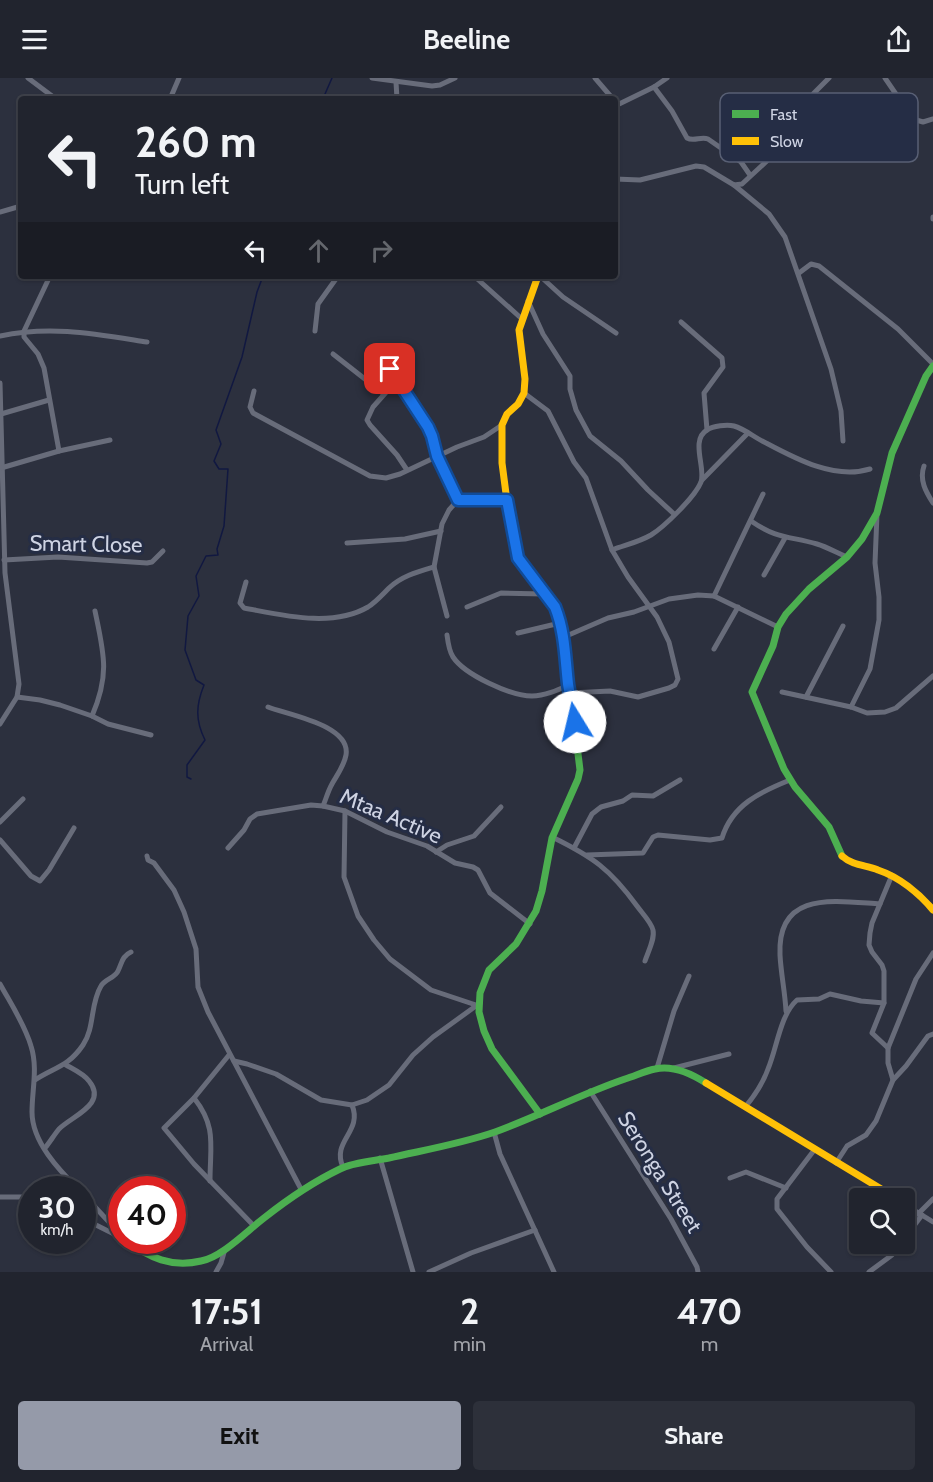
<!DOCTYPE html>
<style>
body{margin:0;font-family:Cabin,sans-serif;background:#2d303a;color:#f1f3f6;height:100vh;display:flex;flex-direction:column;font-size:22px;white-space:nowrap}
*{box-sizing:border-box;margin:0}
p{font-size:20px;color:#a2a4aa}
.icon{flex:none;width:33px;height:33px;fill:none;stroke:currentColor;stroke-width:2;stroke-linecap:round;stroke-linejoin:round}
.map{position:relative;height:1194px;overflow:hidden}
.sheet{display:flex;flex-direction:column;background:#21242e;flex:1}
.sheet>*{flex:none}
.guide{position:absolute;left:18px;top:18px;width:600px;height:183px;border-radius:6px;box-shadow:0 2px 4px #0004,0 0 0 2px #3e414a;background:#21242e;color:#f1f3f6;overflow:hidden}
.tools{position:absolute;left:849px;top:1110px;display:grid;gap:12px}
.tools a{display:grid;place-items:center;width:66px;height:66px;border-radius:6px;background:#21242e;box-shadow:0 2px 4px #0004,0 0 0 2px #3e414a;font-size:30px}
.speed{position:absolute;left:18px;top:1098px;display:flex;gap:12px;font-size:30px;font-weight:700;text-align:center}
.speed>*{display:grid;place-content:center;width:78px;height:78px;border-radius:50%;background:#21242e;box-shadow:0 2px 4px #0004,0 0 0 2px #3e414a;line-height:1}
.speed small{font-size:15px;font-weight:400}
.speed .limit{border:9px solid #d22;background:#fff;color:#111}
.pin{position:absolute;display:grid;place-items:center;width:51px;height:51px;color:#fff;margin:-26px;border-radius:12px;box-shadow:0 3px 9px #0006}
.me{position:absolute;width:66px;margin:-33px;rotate:351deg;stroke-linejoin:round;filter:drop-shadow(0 0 4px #0008)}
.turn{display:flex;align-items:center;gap:21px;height:126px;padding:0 18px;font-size:27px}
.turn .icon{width:78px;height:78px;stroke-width:2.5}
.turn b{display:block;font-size:42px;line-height:51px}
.lanes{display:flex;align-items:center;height:57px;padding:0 18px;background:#0003;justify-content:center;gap:30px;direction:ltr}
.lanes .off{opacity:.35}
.eta{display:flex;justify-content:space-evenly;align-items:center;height:102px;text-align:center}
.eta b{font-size:36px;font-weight:800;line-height:42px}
.action{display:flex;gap:12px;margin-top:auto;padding:12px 18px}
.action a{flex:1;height:69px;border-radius:6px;background:#959aa9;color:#111;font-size:24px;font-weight:800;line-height:69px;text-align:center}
.action a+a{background:#2d303a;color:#f1f3f6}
header{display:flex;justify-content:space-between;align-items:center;height:78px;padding:0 18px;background:#21242e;font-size:27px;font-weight:800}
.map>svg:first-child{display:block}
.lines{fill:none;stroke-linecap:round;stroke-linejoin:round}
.stream{stroke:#111841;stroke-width:1.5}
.street{stroke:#686c7a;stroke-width:5}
.fast{stroke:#4caf50;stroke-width:7}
.slow{stroke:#ffc107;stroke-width:7}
.route-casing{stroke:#114b97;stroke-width:15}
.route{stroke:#1a73e8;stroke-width:10}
.labels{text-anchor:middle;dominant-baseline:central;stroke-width:6;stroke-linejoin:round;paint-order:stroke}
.street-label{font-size:22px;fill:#ced3e3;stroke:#252d45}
.key{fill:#252d45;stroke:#585f74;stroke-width:1.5}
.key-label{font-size:16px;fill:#ced3e3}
</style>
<header><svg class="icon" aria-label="menu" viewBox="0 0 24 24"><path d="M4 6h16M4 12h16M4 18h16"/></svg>Beeline<svg class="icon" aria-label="share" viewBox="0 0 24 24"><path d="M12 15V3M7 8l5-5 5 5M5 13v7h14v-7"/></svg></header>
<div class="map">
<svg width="933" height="1194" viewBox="0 0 933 1194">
<rect width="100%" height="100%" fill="#2c303e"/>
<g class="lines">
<!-- stream -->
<g class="stream">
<path d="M326,21l-1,-5 7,-16"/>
<path d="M191,701l-4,-2v-12l18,-25c-10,-20 -9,-35 -1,-55l-8,-5 -11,-30 3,-34 11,-20 -3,-20 10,-20 12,-1 -1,-6 7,-23 4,-57h-9l-5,-8 7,-17 -5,-14 26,-73 15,-65 6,-16"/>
</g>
<!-- street -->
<g class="street">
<path d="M28,0l28,21"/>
<path d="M372,0l60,8 8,-1 15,-7"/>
<path d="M595,0l18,21"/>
<path d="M885,0l28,41 10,3 10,-3"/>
<path d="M396,4l1,17"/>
<path d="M654,9l18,24 15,27c7,4 14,-2 21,1l33,23 9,13"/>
<path d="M170,21l9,-21"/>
<path d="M615,28l39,-19 13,-9"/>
<path d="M615,101l25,1 56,-14 8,1 30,18 8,-1 27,-25 45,-66 15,-15"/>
<path d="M734,107l35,29 16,23 46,132 10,42 2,30"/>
<path d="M0,134l21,-6"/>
<path d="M933,139v2"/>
<path d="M799,195l12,-9 8,2 79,63 35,35"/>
<path d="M474,198l48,43"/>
<path d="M540,198l23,21 53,36"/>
<path d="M528,223l15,33 27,42v13l6,21 14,26 31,25 27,29 26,24"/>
<path d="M681,244l41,36 1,9 -19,26 3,37"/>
<path d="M315,253l3,-27 20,-28"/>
<path d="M0,258c51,-11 96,-2 147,6"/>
<path d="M333,276l51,40"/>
<path d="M383,279l45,70 4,9 5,20 21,44"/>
<path d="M397,302l-24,27 -6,13 3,5 27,30 10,15"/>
<path d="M0,305l5,190 14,111 -2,13 -17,27"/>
<path d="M254,313l-4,16 3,6 117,63 16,2 14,-4 57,-27 27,-10 18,-12"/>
<path d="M524,315l24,18 26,51 12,16 26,72 16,27 29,40 12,25 9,37 -3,6 -6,3 -31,9 -28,-6 -40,2"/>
<path d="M1,336l48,-14"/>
<path d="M59,373l51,-11"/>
<path d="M924,388c-5,14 2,26 9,37"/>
<path d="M1,390l58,-17 -15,-83 -6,-14 -14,-17v-6l26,-55"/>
<path d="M702,402l46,-47"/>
<path d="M751,443c26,18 38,15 66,23 10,3 20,9 30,13"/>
<path d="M347,465l58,-4 36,-8"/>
<path d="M612,472c13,-5 27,-8 39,-15 13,-8 44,-38 50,-53 5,-14 -11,-42 6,-52 6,-4 20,-6 27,-4 11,3 21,12 32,17 30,16 69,37 104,26"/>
<path d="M4,482l54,-3 89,6 5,-1 11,-11"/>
<path d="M764,497l21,-37"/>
<path d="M246,504l-6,21 4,5c38,7 88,20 124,-1 8,-5 14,-12 21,-19 13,-12 28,-16 45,-21"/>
<path d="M714,518l49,-102"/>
<path d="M467,529l34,-14 43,1"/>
<path d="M447,538l-13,-49 8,-43 7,-14 9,-10 6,-1 43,1"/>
<path d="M518,555l42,-10"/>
<path d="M447,557c1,8 2,16 6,22 12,18 58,39 79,39 13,0 26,-6 37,-11"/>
<path d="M564,559l44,-19 26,-6 35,-13 29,-4 16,1 64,31"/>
<path d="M714,571l24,-42"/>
<path d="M782,614l69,15 16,6 18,-1 11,-4 37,-32"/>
<path d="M17,619l23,3 20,5 32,11 16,8 43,11"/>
<path d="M806,619l37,-71"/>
<path d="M268,629c20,8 83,18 78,48 -2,11 -9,20 -14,29 -4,7 -6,15 -9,22"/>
<path d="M851,629l19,-38 9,-49v-23l-4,-34 2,-49"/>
<path d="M92,638c18,-42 12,-62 3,-105"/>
<path d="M345,733l-1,66 14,39 16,24 16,19 41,31 45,15"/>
<path d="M0,744l23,-23"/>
<path d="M552,759c41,20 58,32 85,69 5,7 14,16 16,24 2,9 -5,22 -8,31"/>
<path d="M0,762l31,36 9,5 9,-11 25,-42"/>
<path d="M228,770l16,-18 6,-11 7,-5 54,-9 12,1 22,5 42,21 40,14 28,17 18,4 5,3 12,23 40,31"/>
<path d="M574,770l18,-34 9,-7 22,-6 9,-6 21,1 27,-16"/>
<path d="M436,774l11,-7 27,-9 27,-29"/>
<path d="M587,777l56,-2 10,-16 5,-2 52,5 12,-2c10,-33 38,-46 68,-58"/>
<path d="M147,778l1,4 6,3 20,27 10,22 12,37 2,38 10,25 94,179"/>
<path d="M0,906c11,20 25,41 31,62 7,22 1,44 1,66 0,30 27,58 47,78"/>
<path d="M786,933c-1,-19 -5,-37 -6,-56 -3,-65 55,-54 100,-51"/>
<path d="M888,970l-16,-15 12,-30v-32l-2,-6 -10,-13 -3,-7 1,-12 2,-10 20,-48"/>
<path d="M229,977l-35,43 -30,30 30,36 60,62"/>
<path d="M234,983l13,3 29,10 45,26 31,5 15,-5 22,-15 24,-30 20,-18 47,-34"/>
<path d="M657,990l17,-57 15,-35"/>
<path d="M674,990l55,-14"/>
<path d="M35,1002c20,-13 33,-13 48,-35 12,-18 7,-41 18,-59 4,-7 14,-8 17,-15 4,-8 4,-15 13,-19"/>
<path d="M893,1002l13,-14 22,-30 5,-2"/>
<path d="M590,1013l81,128 26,48 1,5"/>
<path d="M194,1020c23,29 16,48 16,83"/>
<path d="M746,1028c9,-11 17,-23 22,-37 9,-21 12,-54 29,-69l22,-1 11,-5 31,7 23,2"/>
<path d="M494,1054l6,22 54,118"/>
<path d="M45,1070c5,-6 9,-13 14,-19 13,-13 49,-25 30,-48 -5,-7 -16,-12 -23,-16"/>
<path d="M815,1071l-38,50v10l30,38 24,25"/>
<path d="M380,1080l33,114"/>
<path d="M836,1085l11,-17 19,-11 10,-14 17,-41 -5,-17v-15l28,-69 17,-26"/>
<path d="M343,1089c-12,-26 20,-35 9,-62"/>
<path d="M730,1100l16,-6 40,16"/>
<path d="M82,1115l40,43"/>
<path d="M0,1119h32"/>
<path d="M904,1126l29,18"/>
<path d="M918,1136l15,-15"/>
<path d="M82,1140l40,20"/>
<path d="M904,1161l18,-24"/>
<path d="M216,1194l5,-9 4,-14"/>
<path d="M429,1194l42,-19 64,-23"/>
<path d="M869,1194l23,-17 9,-11"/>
</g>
<!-- fast -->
<g class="fast">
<path d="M842,778l-13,-29 -34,-40 -11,-18 -32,-77 21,-46 5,-19 8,-13 23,-25 38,-32 15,-18 15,-26 15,-60 34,-77 7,-10"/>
<path d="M540,1036l-48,-65 -8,-18 -5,-19 1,-19 9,-23 27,-26 20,-33 6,-20 10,-53 26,-59 2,-9 -16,-130"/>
<path d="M126,1162c23,18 46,28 75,21 21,-4 46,-30 63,-43 24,-19 49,-36 76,-49 14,-7 34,-8 49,-11 35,-8 71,-14 106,-26 44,-16 86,-38 130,-53 10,-3 20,-8 30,-10 17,-4 37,5 51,14"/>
</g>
<!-- slow -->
<g class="slow">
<path d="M538,198l-19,54 6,49 -1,14 -6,11 -11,10 -5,11v38l9,69 7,26 37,49 9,33"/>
<path d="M842,778c11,10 24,9 36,14 21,7 41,23 55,40"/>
<path d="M706,1005l190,115"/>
</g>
</g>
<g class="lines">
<defs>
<path id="route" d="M390,291l38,58 4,9 5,20 21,44h49l11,58 37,49c10,25 10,50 13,77 2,12 5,25 7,38"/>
</defs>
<!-- route casing -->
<use href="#route" class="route-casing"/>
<!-- route -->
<use href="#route" class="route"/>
</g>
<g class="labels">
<!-- street labels -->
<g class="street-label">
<text transform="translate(86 466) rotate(1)">Smart Close</text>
<text transform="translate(391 738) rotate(23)">Mtaa Active</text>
<text transform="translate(660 1094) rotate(58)">Seronga Street</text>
</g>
</g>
<!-- legend -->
<rect x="720" y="15" width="198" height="69" rx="9" class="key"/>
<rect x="732" y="32" width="27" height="8" fill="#4caf50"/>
<rect x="732" y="59" width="27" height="8" fill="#ffc107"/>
<g class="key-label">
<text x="770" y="42">Fast</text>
<text x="770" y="69">Slow</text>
</g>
</svg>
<div class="tools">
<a><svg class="icon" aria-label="search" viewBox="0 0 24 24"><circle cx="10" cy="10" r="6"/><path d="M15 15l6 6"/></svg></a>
</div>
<div class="speed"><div>30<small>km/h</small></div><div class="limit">40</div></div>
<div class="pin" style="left:390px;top:291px;background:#d93025"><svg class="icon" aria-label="arrive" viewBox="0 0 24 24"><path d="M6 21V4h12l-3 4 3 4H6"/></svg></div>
<svg class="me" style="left:575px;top:644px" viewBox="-20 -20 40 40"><circle r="19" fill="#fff"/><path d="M0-13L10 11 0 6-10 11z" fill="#1a73e8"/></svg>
<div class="guide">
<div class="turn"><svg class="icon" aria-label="left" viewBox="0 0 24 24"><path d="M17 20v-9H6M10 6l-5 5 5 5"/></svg><div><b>260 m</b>Turn left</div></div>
<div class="lanes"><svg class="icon" aria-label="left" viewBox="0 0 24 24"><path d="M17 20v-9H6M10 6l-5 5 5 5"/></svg><svg class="icon off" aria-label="ahead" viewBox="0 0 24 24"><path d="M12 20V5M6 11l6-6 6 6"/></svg><svg class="icon off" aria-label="right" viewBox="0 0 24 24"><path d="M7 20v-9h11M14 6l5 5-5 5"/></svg></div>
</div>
</div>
<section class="sheet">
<div class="eta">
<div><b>17:51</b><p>Arrival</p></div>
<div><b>2</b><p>min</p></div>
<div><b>470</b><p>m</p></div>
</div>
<div class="action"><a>Exit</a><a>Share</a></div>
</section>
